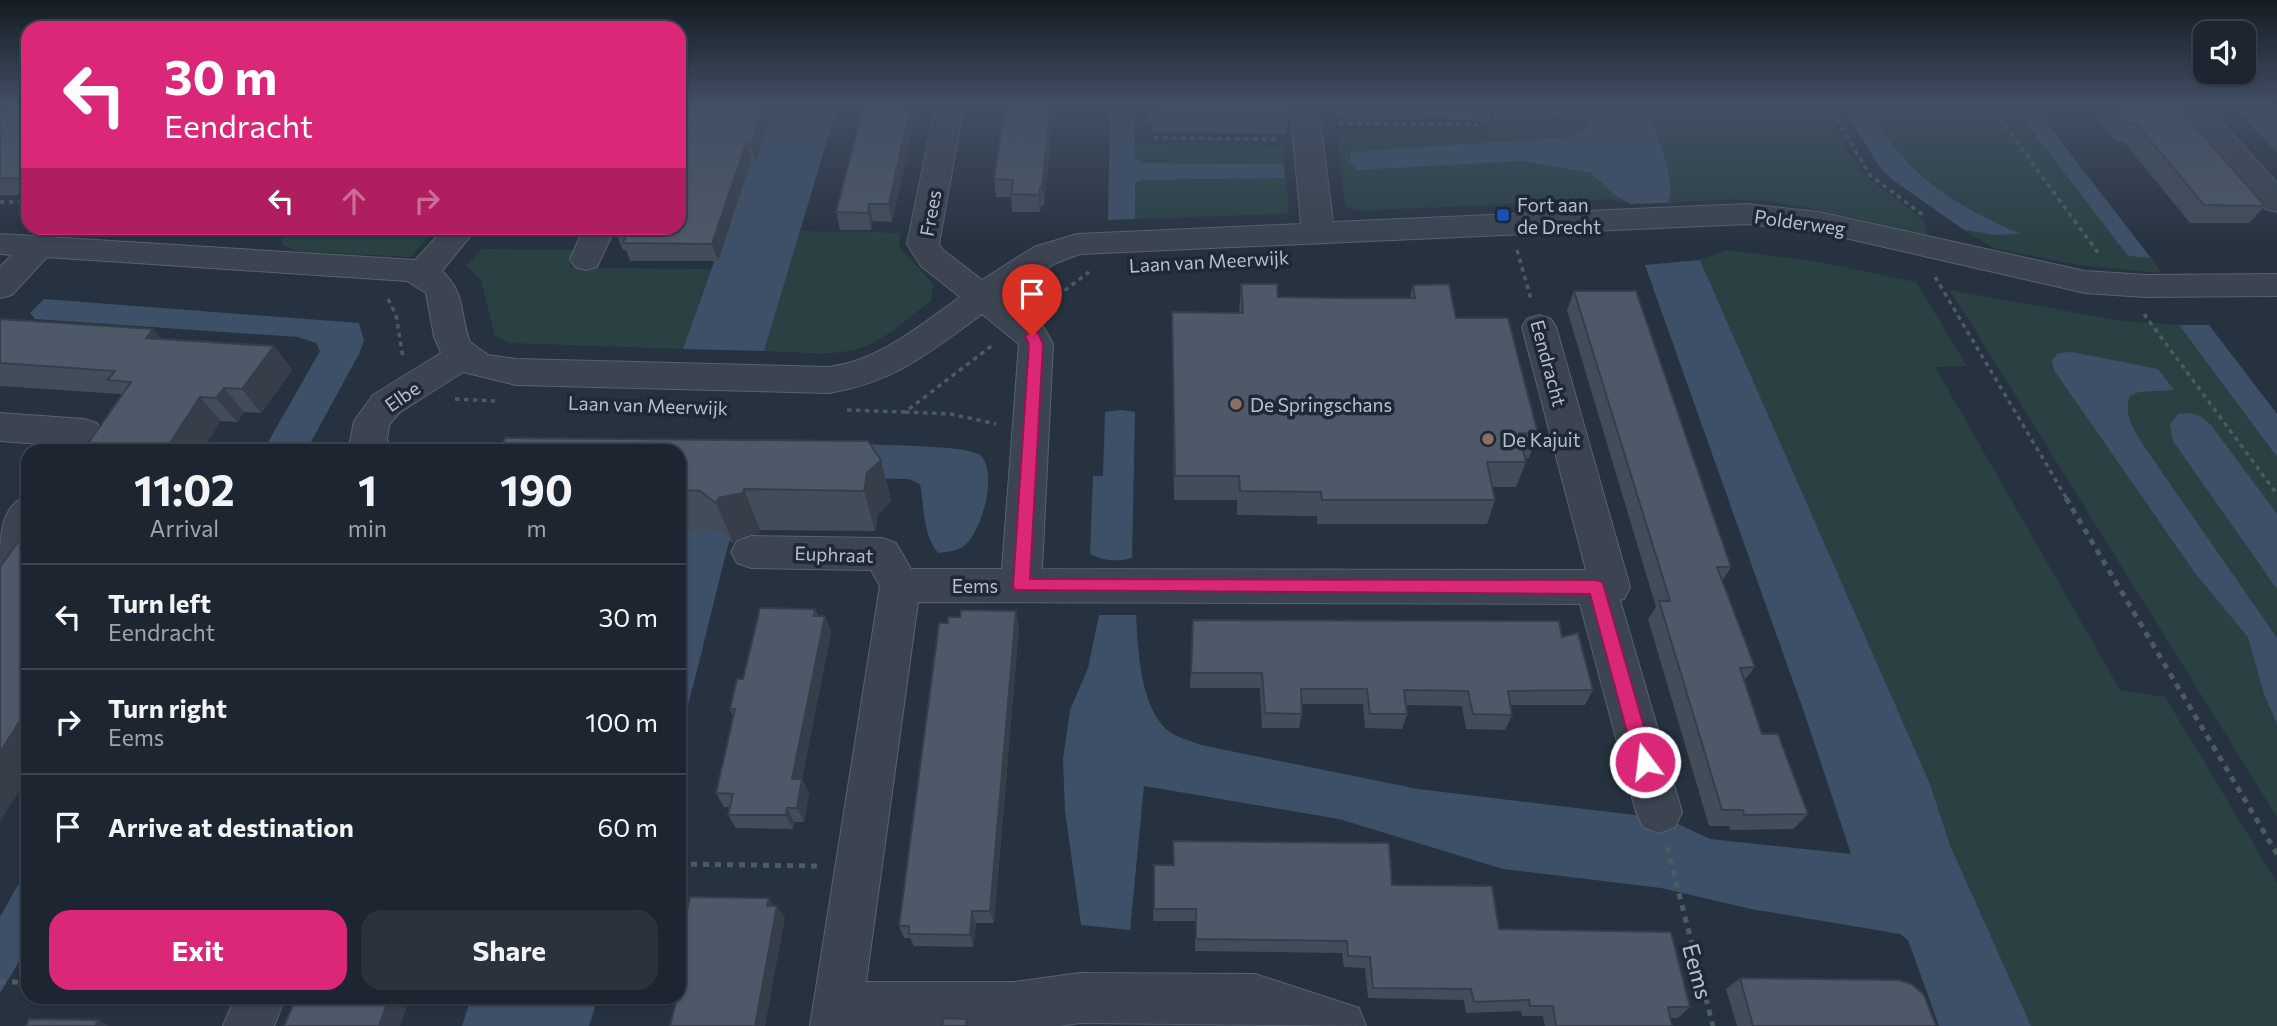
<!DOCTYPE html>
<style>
body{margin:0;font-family:Commissioner,sans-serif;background:#2a323c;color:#f1f3f6;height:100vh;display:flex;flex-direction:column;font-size:26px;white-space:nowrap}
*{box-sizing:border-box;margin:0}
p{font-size:23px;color:#a0a5ab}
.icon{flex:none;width:38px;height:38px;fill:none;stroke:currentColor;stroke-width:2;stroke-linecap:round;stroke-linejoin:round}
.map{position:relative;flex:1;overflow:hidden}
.drawer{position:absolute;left:21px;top:444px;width:665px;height:560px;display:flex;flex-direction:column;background:#1d2630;border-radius:21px;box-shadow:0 2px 5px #0004,0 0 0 2px #3b434c}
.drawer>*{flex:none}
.guide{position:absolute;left:21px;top:21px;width:665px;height:214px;border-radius:21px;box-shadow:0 2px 5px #0004,0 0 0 2px #3b434c;background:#db2777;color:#fff;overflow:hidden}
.controls{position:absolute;left:2193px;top:21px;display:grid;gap:14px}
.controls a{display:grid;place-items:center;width:63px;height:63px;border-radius:14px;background:#1d2630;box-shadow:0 2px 5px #0004,0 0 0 2px #3b434c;font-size:35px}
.pin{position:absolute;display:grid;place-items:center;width:60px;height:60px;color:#fff;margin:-72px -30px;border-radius:50% 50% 50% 0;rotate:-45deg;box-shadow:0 0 7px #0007}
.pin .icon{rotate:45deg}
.me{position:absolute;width:77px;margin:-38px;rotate:345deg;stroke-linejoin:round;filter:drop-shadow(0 0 5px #0008)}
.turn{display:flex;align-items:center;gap:24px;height:147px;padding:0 28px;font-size:32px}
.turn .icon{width:91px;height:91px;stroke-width:2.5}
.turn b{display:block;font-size:49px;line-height:60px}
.lanes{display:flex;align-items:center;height:66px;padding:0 28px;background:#0003;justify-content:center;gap:35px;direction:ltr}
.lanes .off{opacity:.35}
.eta{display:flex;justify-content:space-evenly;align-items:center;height:119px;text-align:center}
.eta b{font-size:42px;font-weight:700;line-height:49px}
.button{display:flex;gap:14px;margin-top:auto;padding:14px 28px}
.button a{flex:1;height:80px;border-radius:21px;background:#db2777;color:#fff;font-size:28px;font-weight:700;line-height:80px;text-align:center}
.button a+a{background:#2a323c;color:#f1f3f6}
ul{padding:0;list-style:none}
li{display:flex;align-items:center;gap:21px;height:105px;padding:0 28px;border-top:2px solid #3b434c}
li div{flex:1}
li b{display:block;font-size:26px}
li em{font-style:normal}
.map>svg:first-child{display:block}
.green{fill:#2a4042}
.water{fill:#3d5068}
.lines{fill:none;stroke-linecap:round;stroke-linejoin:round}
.minor-casing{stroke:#58626d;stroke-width:2}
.path-far1{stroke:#495d60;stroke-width:3.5;stroke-dasharray:4.5 4.5;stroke-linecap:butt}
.path{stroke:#495d60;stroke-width:5;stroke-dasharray:6 6;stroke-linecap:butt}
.minor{fill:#3b4450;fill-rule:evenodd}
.wall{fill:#424d59}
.shaded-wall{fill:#363e49}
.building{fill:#4d5968;stroke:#363e49;stroke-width:2}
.route{fill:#db2777;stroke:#8e194d;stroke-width:2}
.transit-dot{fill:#1a4fb4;stroke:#1f2935;stroke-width:2.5}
.education-dot{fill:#8d6e63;stroke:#1f2935;stroke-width:2.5}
.labels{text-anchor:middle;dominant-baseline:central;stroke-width:7;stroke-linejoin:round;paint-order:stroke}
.poi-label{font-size:19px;fill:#b7bfca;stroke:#1f2935;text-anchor:start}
.street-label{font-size:19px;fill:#b7bfca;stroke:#1f2935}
.near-street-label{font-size:23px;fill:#b7bfca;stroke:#1f2935}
</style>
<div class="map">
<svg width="2277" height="1026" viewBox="0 0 2277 1026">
<rect width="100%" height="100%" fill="#273240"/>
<!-- green -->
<g class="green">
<path d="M1555,104h33l4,15 -5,11 -20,7 -215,15 -2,9h172l39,6 30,6 25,23 15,8 -22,-5 -250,12 -14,-5 -8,-75h151l-1,-7h74z"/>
<path d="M1644,104h177l37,64 15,14 51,38 3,15c-51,-10 -101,-26 -152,-33 -36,-5 -72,-1 -107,1 11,-25 -14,-74 -24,-99z"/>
<path d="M1866,104h146l116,151 23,3 10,15 -83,-8 -85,-17 -29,-18 30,5 25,-1c-70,-32 -116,-61 -153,-130z"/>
<path d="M1135,145l148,1 6,63 -2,4 -8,1 -144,5v-36l6,-3 143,-2 -1,-14 -141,-1 -7,-5z"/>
<path d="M287,228h106l-2,5 44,-5 -24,29 -114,-6 -13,-5 -3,-5z"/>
<path d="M800,231l101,2 -2,13 34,38 -2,17c-18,13 -37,31 -58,42 -32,16 -74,9 -109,8z"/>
<path d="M482,249l94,1 -6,18 141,1 -28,80 -173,-6 -15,-7 -14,-56 -15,-14z"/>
<path d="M1726,250l89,11 101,21 51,84 -32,1 185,323 45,7 112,186v143h-246l-81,-181 -20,-61 -230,-524z"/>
<path d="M1950,290l171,31 58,4 98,132v360z"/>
</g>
<!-- water -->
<g class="water">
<path d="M770,104h68l-74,247 -81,-2z"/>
<path d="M1110,104h25v53l7,6 141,1 2,14 -144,2 -6,3v36l-27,1z"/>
<path d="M1588,104h56c9,25 35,74 24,99l-37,1 -15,-8 -25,-23 -69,-12 -166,9 -6,-9 1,-9 216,-15 20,-8 5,-10z"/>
<path d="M1841,104h25c38,70 84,99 155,130l-27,1 -30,-5 -74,-52 -11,-12z"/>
<path d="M2012,104h20l119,154 -23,-2z"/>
<path d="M1700,260l230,524 20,61 81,181h-92l-31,-86 -8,-6 -149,-25 -90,-21 -158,-19 -164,-50 -195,-33 -14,144 -49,-5 -16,-114 -2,-52 7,-49 18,-42 11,-53h37c2,35 4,96 35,118 8,5 21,8 30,12l217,44 225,27 31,6 36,17 141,15 -46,-139 -160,-450z"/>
<path d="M44,299l315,24 5,18 -5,13 -53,97h-43l57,-100 -4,-8 -18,-6 -263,-18 -5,-6z"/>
<path d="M2179,325h30l68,89v43z"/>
<path d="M2072,352l86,17 16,21 -35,2 -9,4c-7,18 3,31 11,46l136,196v86l-13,-30 -16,-57 -53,-64 -141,-203 -2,-10 6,-7z"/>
<path d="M1122,410l13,2 -3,146c-16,4 -27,3 -42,-4l3,-78h10l2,-64z"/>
<path d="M2189,413l11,3 11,9 66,89v75l-104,-148 -3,-17 8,-10z"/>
<path d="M869,444c20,2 102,1 112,12 17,17 1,76 -17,90 -7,5 -17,6 -26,7 -16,-20 -13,-44 -18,-69l-12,-5 -159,-3c-29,86 -44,174 -70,261v-285h-158z"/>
<path d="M28,867v80l-28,46v-76z"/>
<path d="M471,998h127l-9,28h-127z"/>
</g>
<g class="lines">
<defs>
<g id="minor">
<path d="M936,104h28l-25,140 4,6 39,30 52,-33 43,-13 224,-10 -11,-120h28l15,118 414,-18 72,8 266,59 60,4 132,-1v22l-132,1 -60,-4 -266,-61 -72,-8 -667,30 -24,9 -52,34 40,31 9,16 -11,225 544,1 -64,-243 5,-8 12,-4 12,4 5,8 74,260 -6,12 -4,1 62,212 -7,15 -16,6 -16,-6 -7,-15 -56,-208 -662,-2 -52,380h148l66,-9 175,1 104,34 7,18 -286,-3 -21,3h-249l70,-440 -9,-16 -120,-2 -14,-5 -6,-11 6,-11 14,-5 131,2 14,5 15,26h91l17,-225 -37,-30c-52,38 -87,68 -153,79l-313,-8 -53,-13 -64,41 -10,12 -2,15 6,12h-38l-5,-10 4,-21 19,-26 68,-42 -7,-17 -8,-43 -19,-12 -360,-24 -35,38 -12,3v-31l12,-12 -12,-1v-20l415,26 30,-32h32l-35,43c25,24 17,43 28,71l18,13 28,4 313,8c51,-7 90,-41 131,-70l-39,-31 -14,-22z"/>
<path d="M2176,104h29l72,79v29l-11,-3z"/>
<path d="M584,228h31l-18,39 -11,3 -11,-3 -5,-8z"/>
<path d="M0,413l84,6 13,4 5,10 -11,19h-39l4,-7 -56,-4z"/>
<path d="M28,495c0,30 7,58 -28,70 0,-30 0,-59 28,-70z"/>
<path d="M235,998h50l-11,28h-51z"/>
</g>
</defs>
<!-- minor casing -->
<use href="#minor" class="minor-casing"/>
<!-- path-far1 -->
<g class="path-far1">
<path d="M1827,104l43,71 53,40"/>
<path d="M1989,104l110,150"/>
<path d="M1339,123l141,2 -1,-6h77"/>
<path d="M1154,138l122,1"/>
<path d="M0,202h28"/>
<path d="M28,206l-8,8h8"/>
<path d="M1517,250l14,49"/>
<path d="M1935,277l132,222"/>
<path d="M388,299l8,16 7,43"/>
<path d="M1043,307l46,-35"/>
<path d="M2144,314l133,180"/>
<path d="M455,399l40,2"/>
<path d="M847,410l58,2 89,-68"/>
<path d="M905,412l46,2 45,10"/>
</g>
<!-- path -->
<g class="path">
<path d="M2066,498l211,356"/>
<path d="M1667,847l46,179"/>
<path d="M679,864l139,2"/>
<path d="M0,982h28"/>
</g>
<!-- minor -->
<use href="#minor" class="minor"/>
</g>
<!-- wall -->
<g class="wall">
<rect x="0" y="104" width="28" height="91"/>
<path d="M681,104h91l2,7 -18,50h-5l-33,100h-88l-4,-11h-3l-7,-17 63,-5z"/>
<path d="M918,104l-26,118 -19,-1 -2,9h-31l-4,-18z"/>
<path d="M1054,104l-10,102h-3l-1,6h-28l-1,-15h-15l-2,-18z"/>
<path d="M1148,104l140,13 -2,17 -134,-2v-11h-4z"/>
<path d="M1337,104h223l-3,10 -84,-1 -1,6 -133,-2z"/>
<path d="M2086,104h96l11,12 -3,4 75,86 -16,17h-59l-66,-81h-7z"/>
<path d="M2231,104h46v49z"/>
<path d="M1241,284l37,13 132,1 3,-13 43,33 82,116 -9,24h-4l1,4 -10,25h-24l3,13 -8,24h-170v-8l-80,-1v-15h-63l-2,-162v-26l67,1z"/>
<path d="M1574,291l157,276 -9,14 33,86 -11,14 18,53 46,80 -15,15 -62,1 -2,-4h-20l-61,-207 8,-12 -89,-297z"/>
<path d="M0,319l161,20 113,7 18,24 -31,43 -17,-1 -7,10 -16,-1 -99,-26 -2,-1 -120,-8z"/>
<path d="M679,452l202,8 10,41 -13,13 -3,17 -115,-1 -1,3 -23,6 -3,4 -16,-12 -38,-1z"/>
<path d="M815,609l3,7h7l6,16 -29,147 7,14 -5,29h-10l-1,7 -57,-1 -8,-13 2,-8h-6l-8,-14 17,-77 -3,-7 13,-30z"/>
<path d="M1016,611l3,16 -25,296h-18l-3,24 -59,-1 -4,-8h-6l-5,-12 49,-303 12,-6z"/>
<path d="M1192,635l370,2 31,53 -8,15h-74l1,10 -7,15 -39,-1 -4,-23 -56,-1 1,9 -5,15 -37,-1 -2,-24h-61v10l-3,14h-37l-2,-40h-70z"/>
<path d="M1173,841l219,44 298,122 -12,11h-8l2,8h-127l-2,-10h-21l-1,-5 -55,2 -2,-13 -96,-2 -3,-30 -21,-1 -2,-14 -147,-2v-30h-42l1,-56h19z"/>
<path d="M1740,978l196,48h-199l-11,-37z"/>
</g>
<!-- shaded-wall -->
<g class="shaded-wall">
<path d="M766,104h6l2,7 -18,50 -5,-17z"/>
<path d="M911,104h7l-26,118 -3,-18z"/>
<path d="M1051,104h3l-10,102 -2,-18z"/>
<path d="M746,144l5,17 -33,100 -6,-17z"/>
<path d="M1040,188l1,18 -1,6 -1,-17z"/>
<path d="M869,204l4,17 -2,9 -3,-17z"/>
<path d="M153,329l21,24 -28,-15z"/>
<path d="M274,346l18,24 -31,43 -19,-24z"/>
<path d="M224,388l20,24 -7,10 -21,-24z"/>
<path d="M200,397l21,24 -20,31h-37z"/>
<path d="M881,460l10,41 -13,13 -3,17 -11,-40 3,-18z"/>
<path d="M744,489l16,41 -1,3 -23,6 -3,4 -17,-40 3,-5z"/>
<path d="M1016,611l3,16 -25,296 -4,-12z"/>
<path d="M825,616l6,16 -32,161 -7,-14z"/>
<path d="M28,708v69l-28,45v-70z"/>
<path d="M802,779l7,14 -5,29 -7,-14z"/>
<path d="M787,808l7,14 -1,7 -7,-14z"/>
<path d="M769,898l8,12v-4l8,12 -20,108h-10l12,-120z"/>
<path d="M972,911l4,12 -3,24 -3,-12z"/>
<path d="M389,998h21l-10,28h-21z"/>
<path d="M98,1020l12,6h-15z"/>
</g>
<!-- building -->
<g class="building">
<path d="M0,104h28v75l-28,-1z"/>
<path d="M681,104h85l-15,40h-5l-34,100 -89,-1 4,-10h-11l3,-5h60v-119z"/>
<path d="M864,104h47l-22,100h-20l-1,9 -32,-1z"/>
<path d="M1005,104h46l-9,84h-2l-1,7 -28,-1 2,-14 -19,-1z"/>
<path d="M1148,104h138l2,13 -136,-1v-11h-4z"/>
<path d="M2112,104h70l11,12h-7l79,90 -61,-1 -67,-81h-7z"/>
<path d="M2261,104h16v16z"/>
<path d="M1241,284h36l1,13 69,1h68l-2,-13 36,-1 7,34h52l30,116 -19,-1 7,29h-39l8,38h-173l-1,-8 -81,-1 -1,-15h-64l-3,-164 71,1z"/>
<path d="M1574,291h62l95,276h-14l38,100 -15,1 22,66h16l30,80 -64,1 -1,-5h-21l-63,-209h11z"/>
<path d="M0,319l153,10 -7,9 128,8 -32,43 -18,-1 -8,10 -16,-1 -36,55h-82l49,-70 -24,-2 8,-9 -115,-8z"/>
<path d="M505,438l363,3 13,19 -14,13 -3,18 -120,-2 -1,4 -24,5 -3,5 -16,-12 -21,-1v-38h-187l9,-6z"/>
<path d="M28,528v180l-28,44v-185z"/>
<path d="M760,608l55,1 -1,7h11l-33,163h10l-5,29h-10l-1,7h-58l5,-21 -17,-1 19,-84h-5l7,-30h6z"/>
<path d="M961,610l55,1 -26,300h-18l-2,24 -61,-1v-8h-10l40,-303h9v-6h12z"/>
<path d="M1193,620l366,1 3,16 16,-4 15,57 -85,1 4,24 -39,-1 -5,-23 -64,-1 3,24h-37l-3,-25h-66l1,25 -37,-1 -3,-40h-71z"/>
<path d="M1173,841l216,2 3,42 100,1 7,43 172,3 19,75h-22l4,19h-116l-3,-20h-23l-1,-6 -55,2 -3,-13 -98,-1 -3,-31 -22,-1 -1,-15 -151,-2v-30h-42v-44h20z"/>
<path d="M690,897l79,1 -2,8h10l-22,120h-85l7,-28h2v-53z"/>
<path d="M1740,978l159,2 13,4 12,11 12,31h-183z"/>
<path d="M296,998h93l-10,28h-95z"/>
<path d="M943,1018l24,1 -1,7h-24z"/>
<path d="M29,1019l69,1 -3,6h-69z"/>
</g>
<!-- sky -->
<linearGradient id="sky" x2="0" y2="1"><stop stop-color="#151c23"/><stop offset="0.42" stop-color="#414f64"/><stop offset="1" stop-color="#414f64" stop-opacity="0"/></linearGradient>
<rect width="2277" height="247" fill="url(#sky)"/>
<!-- route -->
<path class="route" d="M1032,331l6,2 5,11 -13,235 566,1 6,2 2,5 50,175 -3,6 -6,3 -7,-3 -3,-6 -45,-168 -575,-4 -2,-4 16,-242 -4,-8z"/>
<!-- markers -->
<rect class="transit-dot" x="1496" y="208" width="14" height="14" rx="3.5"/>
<g class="education-dot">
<circle cx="1236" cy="404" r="7"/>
<circle cx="1488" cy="439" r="7"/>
</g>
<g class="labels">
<!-- poi labels -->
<g class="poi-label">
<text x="1517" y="204">Fort aan<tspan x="1517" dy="22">de Drecht</tspan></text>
<text x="1250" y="404">De Springschans</text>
<text x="1502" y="439">De Kajuit</text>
</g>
<!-- street labels -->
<g class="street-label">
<text transform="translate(930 213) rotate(-80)">Frees</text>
<text transform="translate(1800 222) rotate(8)">Polderweg</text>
<text transform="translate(1209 261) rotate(-3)">Laan van Meerwijk</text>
<text transform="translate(1549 363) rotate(75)">Eendracht</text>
<text transform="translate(402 396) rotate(-35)">Elbe</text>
<text transform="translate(648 405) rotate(2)">Laan van Meerwijk</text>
<text transform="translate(834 554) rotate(2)">Euphraat</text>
<text x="975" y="585">Eems</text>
</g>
<!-- near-street labels -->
<g class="near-street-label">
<text transform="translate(1698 971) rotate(75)">Eems</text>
</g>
</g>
</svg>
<div class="controls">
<a><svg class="icon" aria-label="sound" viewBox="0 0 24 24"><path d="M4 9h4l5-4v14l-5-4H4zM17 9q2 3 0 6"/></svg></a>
</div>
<div class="pin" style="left:1032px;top:336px;background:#d93025"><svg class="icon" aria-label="arrive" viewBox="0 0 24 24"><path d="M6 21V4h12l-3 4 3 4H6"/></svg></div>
<svg class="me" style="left:1645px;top:762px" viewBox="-20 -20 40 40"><circle r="17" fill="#db2777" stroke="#fff" stroke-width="3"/><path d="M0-11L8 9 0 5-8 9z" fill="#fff"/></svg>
<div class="guide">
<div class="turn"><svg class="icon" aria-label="left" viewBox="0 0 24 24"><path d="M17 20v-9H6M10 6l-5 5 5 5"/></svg><div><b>30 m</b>Eendracht</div></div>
<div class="lanes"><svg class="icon" aria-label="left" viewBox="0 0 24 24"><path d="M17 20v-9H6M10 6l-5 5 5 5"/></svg><svg class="icon off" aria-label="ahead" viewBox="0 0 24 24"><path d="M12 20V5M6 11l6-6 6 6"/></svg><svg class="icon off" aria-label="right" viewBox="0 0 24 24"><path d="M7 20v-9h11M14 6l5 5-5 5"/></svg></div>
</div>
<section class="drawer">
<div class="eta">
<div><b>11:02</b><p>Arrival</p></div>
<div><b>1</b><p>min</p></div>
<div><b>190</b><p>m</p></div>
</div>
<ul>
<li><svg class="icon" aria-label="left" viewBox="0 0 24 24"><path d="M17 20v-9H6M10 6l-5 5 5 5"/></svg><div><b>Turn left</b><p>Eendracht</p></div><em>30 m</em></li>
<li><svg class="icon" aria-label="right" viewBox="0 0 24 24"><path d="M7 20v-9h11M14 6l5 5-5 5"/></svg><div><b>Turn right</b><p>Eems</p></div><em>100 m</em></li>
<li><svg class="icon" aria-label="arrive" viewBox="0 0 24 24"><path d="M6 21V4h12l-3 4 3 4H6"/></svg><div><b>Arrive at destination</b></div><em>60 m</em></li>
</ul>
<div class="button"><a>Exit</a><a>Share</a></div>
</section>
</div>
